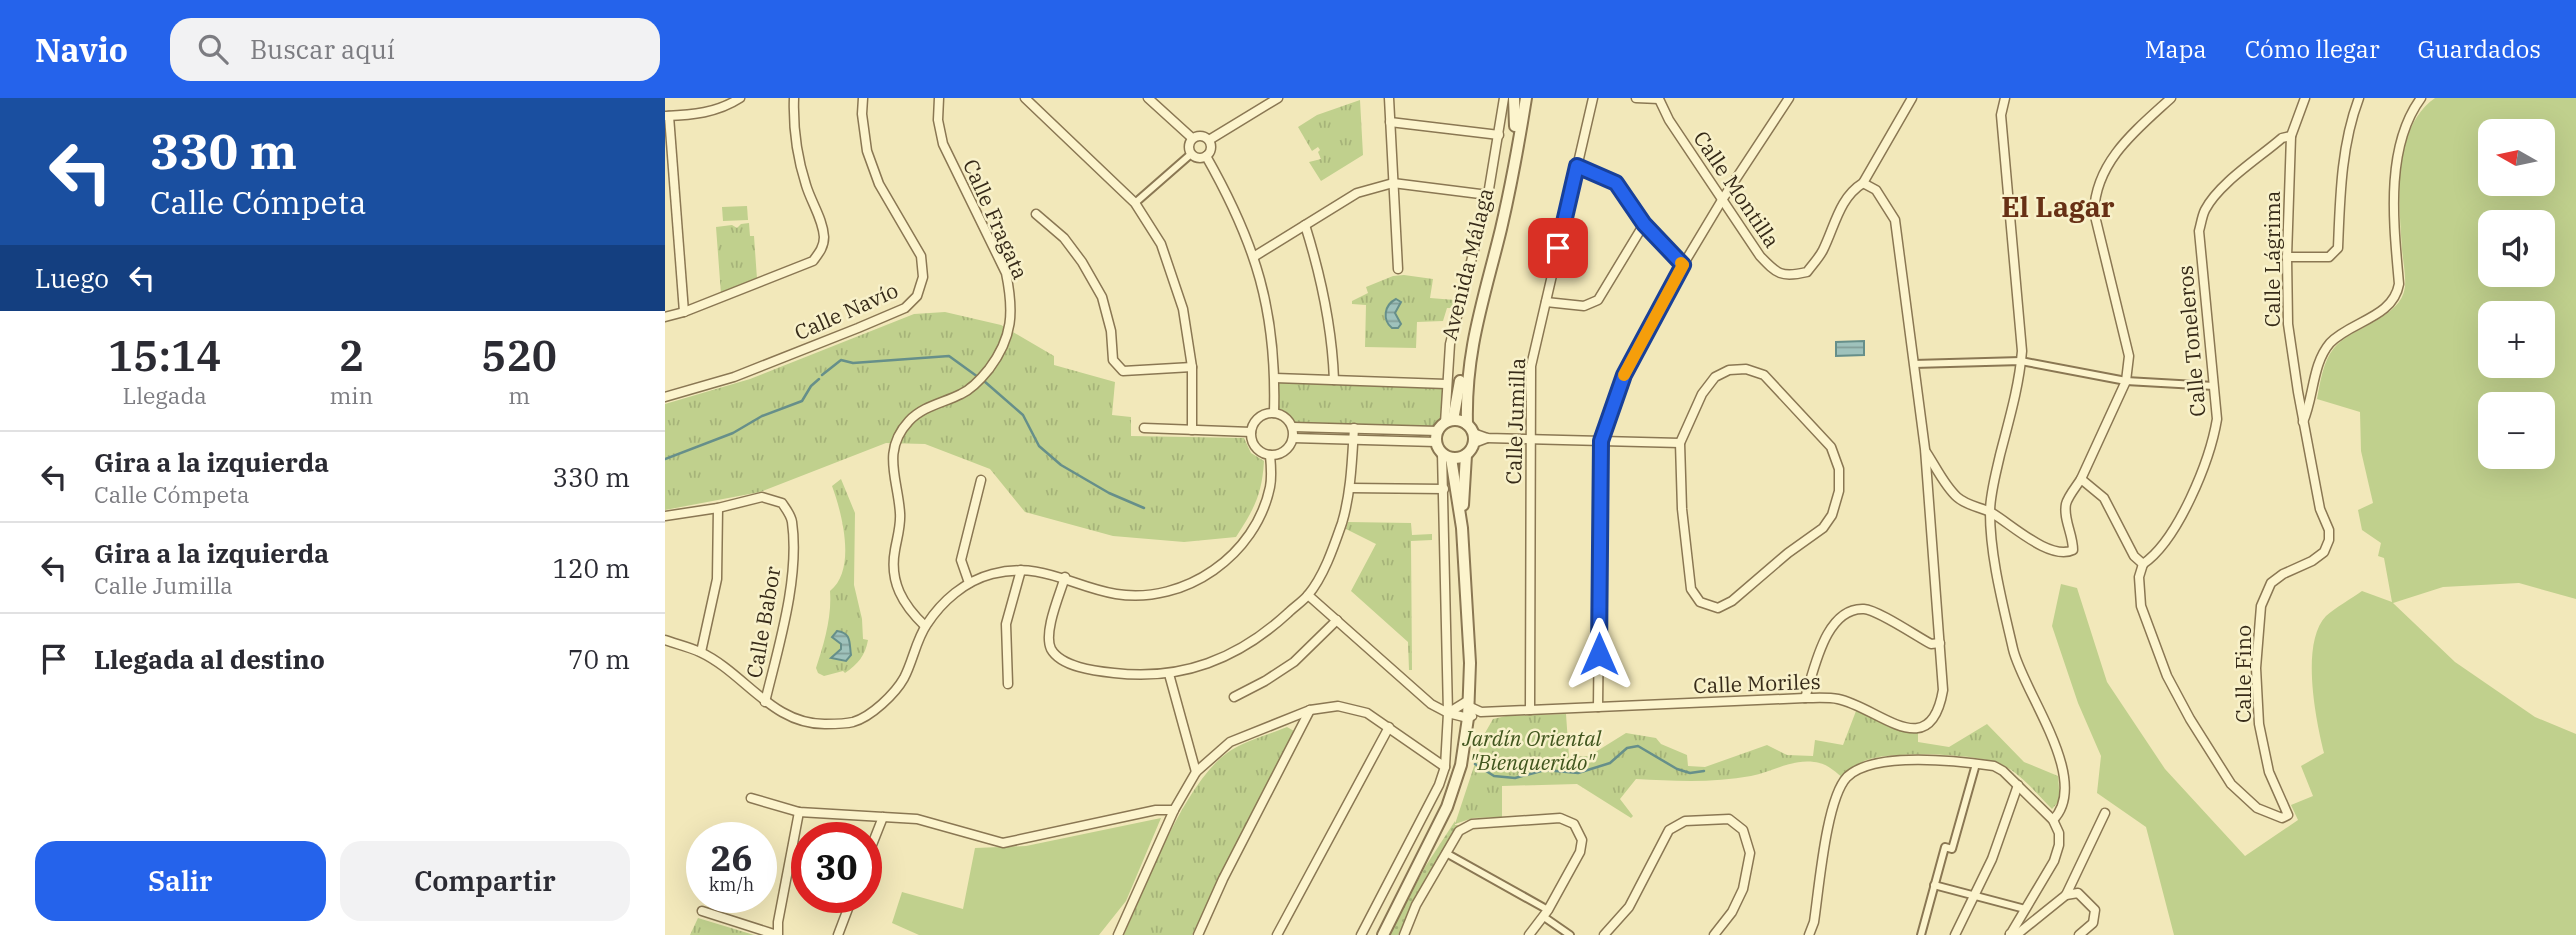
<!DOCTYPE html>
<html lang="es">
<meta charset="utf-8">
<style>
body{margin:0;font-family:"IBM Plex Serif",serif;background:#f2f2f3;color:#2b2b33;height:100vh;display:flex;flex-direction:column;font-size:26px;white-space:nowrap}
*{box-sizing:border-box;margin:0}
p{font-size:23px;color:#7c7c81}
.icon{flex:none;width:38px;height:38px;fill:none;stroke:currentColor;stroke-width:2;stroke-linecap:round;stroke-linejoin:round}
.map{position:relative;flex:1;overflow:hidden}
.drawer{display:flex;flex-direction:column;background:#fff;width:665px}
.drawer>*{flex:none}
.guide{background:#1a4fa0;color:#fff;overflow:hidden}
.needle{width:46px;rotate:279deg}
.controls{position:absolute;left:1813px;top:21px;display:grid;gap:14px}
.controls a{display:grid;place-items:center;width:77px;height:77px;border-radius:14px;background:#fff;box-shadow:0 7px 28px #0002;font-size:35px}
.speed{position:absolute;left:21px;top:724px;display:flex;gap:14px;font-size:35px;font-weight:700;text-align:center}
.speed>*{display:grid;place-content:center;width:91px;height:91px;border-radius:50%;background:#fff;box-shadow:0 7px 28px #0002;line-height:1}
.speed small{font-size:18px;font-weight:400}
.speed .limit{border:10px solid #d22;background:#fff;color:#111}
.pin{position:absolute;display:grid;place-items:center;width:60px;height:60px;color:#fff;margin:-30px;border-radius:14px;box-shadow:0 4px 10px #0006}
.me{position:absolute;width:77px;margin:-38px;rotate:0deg;stroke-linejoin:round;filter:drop-shadow(0 0 5px #0008)}
.turn{display:flex;align-items:center;gap:24px;height:147px;padding:0 35px;font-size:32px}
.turn .icon{width:91px;height:91px;stroke-width:2.5}
.turn b{display:block;font-size:49px;line-height:60px}
.then{display:flex;align-items:center;height:66px;padding:0 35px;background:#0003;gap:14px;font-size:26px}
.eta{display:flex;justify-content:space-evenly;align-items:center;height:119px;text-align:center}
.eta b{font-size:42px;font-weight:600;line-height:49px}
.cta{display:flex;gap:14px;margin-top:auto;padding:14px 35px}
.cta a{flex:1;height:80px;border-radius:21px;background:#2563eb;color:#fff;font-size:28px;font-weight:600;line-height:80px;text-align:center}
.cta a+a{background:#f2f2f3;color:#2b2b33}
ul{padding:0;list-style:none}
li{display:flex;align-items:center;gap:21px;height:91px;padding:0 35px;border-top:2px solid #e1e1e2}
li div{flex:1}
li b{display:block;font-size:26px}
li em{font-style:normal}
header{display:flex;align-items:center;gap:42px;box-sizing:border-box;height:98px;padding:0 35px;background:#2563eb;color:#fff}
header strong{font-size:33px}
nav{display:flex;gap:38px;margin-inline-start:auto;font-size:24px}
.search{width:490px;height:63px;background:#f2f2f3;display:flex;align-items:center;gap:18px;box-sizing:border-box;padding:0 24px;border-radius:21px;color:#7c7c81;font-size:26px}
main{display:flex;flex:1;min-height:0}
.map>svg:first-child{display:block}
.grass{fill:#c0d08d;fill-rule:evenodd}
.park{fill:url(#park-tufts)}
.garden{fill:url(#garden-dots)}
.water{fill:url(#water-rules);stroke:#668f8a;stroke-width:2}
.lines{fill:none;stroke-linecap:round;stroke-linejoin:round}
.stream{stroke:#668f8a;stroke-width:2.5}
.pedestrian-casing{stroke:#8a7753;stroke-width:10}
.minor-casing{stroke:#8a7753;stroke-width:11}
.tertiary-casing{stroke:#8a7753;stroke-width:14}
.pedestrian{stroke:#fcf4cd;stroke-width:6}
.minor{stroke:#fcf4cd;stroke-width:8}
.tertiary{stroke:#fcf4cd;stroke-width:10}
.route-casing{stroke:#184099;stroke-width:18}
.route{stroke:#2563eb;stroke-width:12}
.slow{stroke:#f59e0b;stroke-width:12}
.labels{text-anchor:middle;dominant-baseline:central;stroke-width:5;stroke-linejoin:round;paint-order:stroke}
.street-label{font-size:21px;fill:#372b19;stroke:#f8f1ca}
.park-label{font-size:21px;font-style:italic;fill:#40551e;stroke:#f8f1ca}
.district-label{font-size:28px;font-weight:bold;fill:#673015;stroke:#f8f1ca}
</style>
<header>
<strong>Navio</strong>
<div class="search"><svg class="icon" aria-label="search" viewBox="0 0 24 24"><circle cx="10" cy="10" r="6"/><path d="M15 15l6 6"/></svg>Buscar aquí</div>
<nav><a>Mapa</a><a>Cómo llegar</a><a>Guardados</a></nav>
</header>
<main>
<section class="drawer">
<div class="guide">
<div class="turn"><svg class="icon" aria-label="left" viewBox="0 0 24 24"><path d="M17 20v-9H6M10 6l-5 5 5 5"/></svg><div><b>330 m</b>Calle Cómpeta</div></div>
<div class="then">Luego<svg class="icon" aria-label="left" viewBox="0 0 24 24"><path d="M17 20v-9H6M10 6l-5 5 5 5"/></svg></div>
</div>
<div class="eta">
<div><b>15:14</b><p>Llegada</p></div>
<div><b>2</b><p>min</p></div>
<div><b>520</b><p>m</p></div>
</div>
<ul>
<li><svg class="icon" aria-label="left" viewBox="0 0 24 24"><path d="M17 20v-9H6M10 6l-5 5 5 5"/></svg><div><b>Gira a la izquierda</b><p>Calle Cómpeta</p></div><em>330 m</em></li>
<li><svg class="icon" aria-label="left" viewBox="0 0 24 24"><path d="M17 20v-9H6M10 6l-5 5 5 5"/></svg><div><b>Gira a la izquierda</b><p>Calle Jumilla</p></div><em>120 m</em></li>
<li><svg class="icon" aria-label="arrive" viewBox="0 0 24 24"><path d="M6 21V4h12l-3 4 3 4H6"/></svg><div><b>Llegada al destino</b></div><em>70 m</em></li>
</ul>
<div class="cta"><a>Salir</a><a>Compartir</a></div>
</section>
<div class="map">
<svg width="1911" height="837" viewBox="0 0 1911 837">
<defs>
<pattern id="park-tufts" width="24" height="20" patternUnits="userSpaceOnUse" patternTransform="scale(1.75)"><rect width="24" height="20" fill="#c0d08d"/><path d="M3 7l-1-3M5 7V3M7 7l1-3M15 17l-1-3M17 17v-4M19 17l1-3" fill="none" stroke="#a6b379"/></pattern>
<pattern id="garden-dots" width="8" height="8" patternUnits="userSpaceOnUse" patternTransform="scale(1.75)"><rect width="8" height="8" fill="#c0d08d"/><path d="M2 2h.1M6 6h.1" fill="none" stroke="#a6b379" stroke-width="1.8" stroke-linecap="round"/></pattern>
<pattern id="water-rules" width="6" height="5" patternUnits="userSpaceOnUse" patternTransform="scale(1.75)"><rect width="6" height="5" fill="#9fc2bc"/><path d="M0 2.5h6" fill="none" stroke="#829e98"/></pattern>
</defs>
<rect width="100%" height="100%" fill="#f2e8ba"/>
<!-- grass -->
<g class="grass">
<path d="M1770,0h141v501l-57,-16 -76,4 -50,16 62,59 80,55 41,17v201h-402l-28,-108 -49,-34 4,-37 -23,-53 -26,-77 9,-42 16,4 30,94 58,87 80,87 53,-36 -7,-15 22,-9 -12,-30 23,-13c-8,-32 -24,-110 2,-137 10,-9 25,-17 36,-25l30,11 -8,-44 -6,-2 3,-13 -19,-13 -4,-20 15,-7 -12,-52 -1,-39 -43,-13c3,-16 6,-38 17,-51 17,-21 67,-29 71,-61 1,-12 -2,-26 -3,-38 -3,-47 -11,-120 33,-151zM1825,33h53v53h-53zM1825,124h53v53h-53zM1825,215h53v53h-53zM1825,306h53v53h-53z"/>
<path d="M82,108l1,14 -25,1 -1,-14z"/>
<path d="M496,720l-35,83 -27,34h-180l-27,-12 10,-31 61,17 12,-61 51,-2z"/>
</g>
<!-- park -->
<g class="park">
<path d="M695,2l3,55 -42,26 -12,-19 12,-3 -3,-7 2,-2 -2,-3 -6,4 -14,-24 19,-12z"/>
<path d="M84,125l1,13h4l3,43 -36,15 -5,-67 16,-2 5,3 4,-4z"/>
<path d="M739,177l29,4 -3,19 25,2 -3,8h-5l-4,13 -26,1 -1,26 -51,-1 1,-42 -14,-1v-3l16,-8 -2,-6 27,-11z"/>
<path d="M280,214l56,13 53,31v9l61,17 -3,33 19,2v19l113,2 7,15 13,8c-2,34 -10,48 -28,76l-52,5 -71,-6 -88,-24 -35,-43 -65,-25 -39,-1 -126,49 -95,18v-106l85,-25 164,-65z"/>
<path d="M613,283l166,5 -1,36 -6,6 -142,-4 -8,-9 -11,-4z"/>
<path d="M176,381l14,34 -1,72 8,34 1,20 5,1c-3,16 -10,24 -23,33l-2,-2 -19,5 -6,-3 -2,-5c8,-24 16,-51 14,-77 27,-21 12,-78 2,-105z"/>
<path d="M683,424l63,1 1,12 20,-1v6l-21,1 1,129h-3l-1,-28 -57,-51 25,-47 -30,-15z"/>
<path d="M1191,613l43,19 19,2v10l31,5 38,-23 37,38 34,14 2,24 -8,9c-15,-15 -30,-34 -49,-44 -23,-12 -115,-15 -139,-4 -8,4 -15,11 -22,16 -9,-7 -16,-14 -28,-15 -23,-3 -42,10 -63,14 -37,7 -77,5 -115,3l-16,20 13,17 -2,2 -54,-34 -75,2v31l-29,1 -18,6 30,-91 8,-14 13,-3 60,-2 3,43 20,-1 37,-23 30,5 5,6 26,11 1,11 17,1 62,-22 20,10 26,1 2,-16 28,5z"/>
<path d="M622,629l7,4 -102,204h-68c22,-50 60,-151 103,-182 17,-12 41,-18 60,-26z"/>
<path d="M33,820l56,17h-64z"/>
</g>
<!-- garden -->
<path class="garden" d="M790,723v4h4l-32,51 -29,59h-9l36,-68z"/>
<!-- water -->
<g class="water">
<path d="M731,201l5,3 -6,11 6,11 -3,4h-6c-10,-8 -8,-23 4,-29z"/>
<path d="M1199,243v14l-28,1v-14z"/>
<path d="M172,533c15,2 12,12 14,24l-5,6 -15,-3 10,-9v-5l-9,-7z"/>
</g>
<g class="lines">
<!-- stream -->
<g class="stream">
<path d="M157,277l19,-15 12,3 96,-7 29,21"/>
<path d="M319,283l39,34 16,31 22,19 48,28 35,15"/>
<path d="M0,361l68,-26 29,-17 40,-15 9,-15 8,-7"/>
<path d="M810,666l19,12 21,2 30,-8 33,3 32,-10 17,-15 11,-2 39,23 13,4 14,-2"/>
</g>
<defs>
<g id="pedestrian">
<path d="M470,105l56,-49"/>
<path d="M1249,266l107,-3 105,20 88,5"/>
<path d="M781,755l102,57"/>
<path d="M1269,787l91,24"/>
<path d="M879,819l26,18"/>
<path d="M1256,837l24,-88 7,2 24,-85"/>
</g>
<g id="minor">
<path d="M360,0l110,105 26,41 22,65 9,58v63"/>
<path d="M483,0l44,40"/>
<path d="M724,0l9,171"/>
<path d="M971,0l23,1"/>
<path d="M1340,0l-4,17 21,236c-3,36 -13,69 -22,104 -4,18 -10,39 -10,57 0,45 13,93 23,137 10,43 79,131 40,171"/>
<path d="M994,1l10,21 91,136c17,18 21,22 47,16 5,-7 12,-14 16,-22 12,-24 16,-52 40,-67l49,-85"/>
<path d="M1,18c26,-1 51,-3 74,-18"/>
<path d="M4,18l15,196"/>
<path d="M725,24l109,13"/>
<circle cx="535" cy="49" r="11"/>
<path d="M544,42l69,-42"/>
<path d="M541,58c50,88 71,155 68,257"/>
<path d="M912,68l39,17 28,41 39,41"/>
<path d="M371,116l28,24 18,24 20,35 9,34 2,29 10,11 69,-4"/>
<path d="M640,127c16,51 27,101 29,155"/>
<path d="M590,158l102,-63 36,-10 95,12"/>
<path d="M1622,159h42l9,-9c2,-50 3,-103 21,-150"/>
<path d="M881,204l38,4 14,-6 46,-76"/>
<path d="M0,219l19,-5 129,-51c6,-8 11,-14 11,-24 -1,-18 -13,-35 -18,-52 -9,-28 -13,-58 -12,-87"/>
<path d="M1081,271l18,6 67,72 8,22v22l-7,24 -9,13 -35,25 -56,48 -14,7 -18,-6 -9,-13 -9,-80 -2,-66 22,-49 13,-17 14,-7z"/>
<path d="M610,280l171,6"/>
<path d="M0,299l69,-20 124,-49 47,-20 12,-12 6,-19 -2,-21 -42,-72 -12,-33 -5,-37 1,-16"/>
<circle cx="607" cy="336" r="21"/>
<path d="M1638,324c11,-25 9,-58 27,-79 21,-22 63,-25 69,-59 -5,-58 -15,-136 22,-186"/>
<path d="M780,325l5,-79 38,-149 16,-97"/>
<path d="M628,329l145,4"/>
<path d="M479,330l107,4"/>
<path d="M808,335l14,5 193,5"/>
<path d="M628,340l143,4"/>
<path d="M809,345l13,-5"/>
<path d="M1261,354c10,15 18,33 31,45 10,9 24,10 35,16 19,11 58,48 81,37 0,-16 -10,-31 -7,-46 2,-8 10,-17 15,-25l23,19 30,58 9,8"/>
<path d="M1416,381l45,-98 3,-25 -35,-144c2,-51 42,-82 77,-114"/>
<path d="M685,390l94,1"/>
<path d="M0,418l53,-8 44,-11 20,6c4,6 9,12 10,19 8,56 -14,126 -27,180"/>
<path d="M1478,466l-4,13 2,29 26,70 23,43 41,65 26,24 25,10 6,-3 -19,-43 -10,-48 -3,-56 5,-62 10,-23 12,-9 29,-13 12,-9 5,-12v-10l-9,-21 -22,-117 -10,-68 -1,-67 4,-121 14,-38"/>
<path d="M1478,466c35,-24 67,-103 74,-145l-18,-188c2,-7 3,-15 6,-21 14,-27 54,-52 77,-72l9,-2"/>
<path d="M400,479c-5,17 -22,55 -14,72 10,18 44,22 63,24 68,8 124,-14 174,-60 6,-6 14,-11 20,-18 16,-19 26,-49 34,-72 9,-30 10,-63 12,-95"/>
<path d="M304,485l-8,-23 20,-80"/>
<path d="M643,497l123,109 17,9"/>
<path d="M260,528c-22,-21 -36,-44 -30,-76 2,-12 6,-24 5,-37 -2,-34 -19,-62 9,-92 14,-15 34,-18 52,-27 11,-5 20,-15 28,-25 24,-32 25,-57 17,-96l-63,-129 -5,-24 1,-22"/>
<path d="M0,542c11,4 24,7 35,12 45,21 72,73 126,72 8,0 19,0 27,-2 18,-5 42,-28 51,-44 9,-17 12,-38 23,-54 15,-23 38,-43 65,-50 50,-13 78,12 124,20 69,11 140,-39 154,-107 2,-10 1,-22 0,-32"/>
<path d="M36,554l16,-73 1,-71"/>
<path d="M504,576l27,98"/>
<path d="M343,586l-2,-60 15,-54"/>
<path d="M569,599l31,-16 29,-19 43,-42"/>
<path d="M1140,600c9,-27 20,-91 59,-89 14,1 52,27 67,35l9,-1"/>
<path d="M804,602l-21,13 20,5 4,-2"/>
<path d="M803,608l13,6 324,-14c10,0 23,-1 33,1 40,8 92,67 105,-9l-18,-241 -30,-229 -19,-30 -13,-7"/>
<path d="M933,609l3,-266 23,-66 59,-110 39,-65 67,-102"/>
<path d="M865,612l1,-344 62,-268"/>
<path d="M86,700l48,14 118,7 86,24 153,-33h18"/>
<path d="M201,762l17,-43"/>
<path d="M1401,797l12,-2 17,17 -2,13 -14,12"/>
<path d="M37,813l75,24"/>
<path d="M1345,836l10,-2 46,-37 39,-82"/>
<path d="M113,837v-13l21,-110"/>
<path d="M173,837l14,-37"/>
<path d="M453,837l56,-125 22,-38 34,-30 80,-32 28,-4 29,7 78,54"/>
<path d="M533,837l25,-56 87,-169"/>
<path d="M612,837l112,-208"/>
<path d="M696,837l78,-150 6,-18 3,-54 -6,-260"/>
<path d="M739,837l12,-30 43,-74 13,-7 88,-6 14,6 8,16 -2,12 -32,58 -19,25"/>
<path d="M939,837l25,-28 40,-77 16,-9 44,-2 14,11 7,23 -7,36 -11,23 -18,23"/>
<path d="M1144,837l5,-13c5,-33 12,-123 33,-145 27,-26 112,-16 147,-11l9,5 50,49 6,13v12l-5,16 -44,74"/>
<path d="M1290,837l37,-76 26,-74"/>
</g>
<g id="tertiary">
<path d="M849,0l1,28"/>
<circle cx="790" cy="341" r="19"/>
<path d="M788,322l7,-39"/>
<path d="M802,326c-2,-73 17,-125 34,-195 10,-43 18,-87 25,-131"/>
<path d="M798,407l3,-50"/>
<path d="M718,837l64,-128 14,-42 7,-47 2,-55 -8,-135 -11,-70"/>
</g>
</defs>
<!-- pedestrian casing -->
<use href="#pedestrian" class="pedestrian-casing"/>
<!-- minor casing -->
<use href="#minor" class="minor-casing"/>
<!-- tertiary casing -->
<use href="#tertiary" class="tertiary-casing"/>
<!-- pedestrian -->
<use href="#pedestrian" class="pedestrian"/>
<!-- minor -->
<use href="#minor" class="minor"/>
<!-- tertiary -->
<use href="#tertiary" class="tertiary"/>
</g>
<g class="lines">
<defs>
<path id="route" d="M893,150l19,-82 39,17 28,41 39,41 -59,110 -23,66 -2,213"/>
</defs>
<!-- route casing -->
<use href="#route" class="route-casing"/>
<!-- route -->
<use href="#route" class="route"/>
<!-- slow -->
<path class="slow" d="M959,277l59,-110 -2,-2"/>
</g>
<g class="labels">
<!-- street labels -->
<g class="street-label">
<text transform="translate(1072 91) rotate(56)">Calle Montilla</text>
<text transform="translate(331 121) rotate(66)">Calle Fragata</text>
<text transform="translate(1607 161) rotate(-90)">Calle Lágrima</text>
<text transform="translate(802 166) rotate(-76)">Avenida Málaga</text>
<text transform="translate(181 213) rotate(-24)">Calle Navío</text>
<text transform="translate(1526 243) rotate(-95)">Calle Toneleros</text>
<text transform="translate(850 323) rotate(-88)">Calle Jumilla</text>
<text transform="translate(98 524) rotate(-80)">Calle Babor</text>
<text transform="translate(1578 576) rotate(-90)">Calle Fino</text>
<text transform="translate(1092 585) rotate(-2)">Calle Moriles</text>
</g>
<!-- park labels -->
<g class="park-label">
<text x="867" y="640">Jardín Oriental<tspan x="867" dy="24">"Bienquerido"</tspan></text>
</g>
<!-- district labels -->
<g class="district-label">
<text x="1393" y="108">El Lagar</text>
</g>
</g>
</svg>
<div class="controls">
<a><svg class="needle" viewBox="-14 -14 28 28"><path d="M0-13l5 13h-10z" fill="#e53935"/><path d="M0 13l5-13h-10z" fill="#7c7c81"/></svg></a>
<a><svg class="icon" aria-label="sound" viewBox="0 0 24 24"><path d="M4 9h4l5-4v14l-5-4H4zM17 9q2 3 0 6"/></svg></a>
<a>+</a>
<a>−</a>
</div>
<div class="speed"><div>26<small>km/h</small></div><div class="limit">30</div></div>
<div class="pin" style="left:893px;top:150px;background:#d93025"><svg class="icon" aria-label="arrive" viewBox="0 0 24 24"><path d="M6 21V4h12l-3 4 3 4H6"/></svg></div>
<svg class="me" style="left:934px;top:556px" viewBox="-20 -20 40 40"><path d="M0-17L14 15 0 8-14 15z" fill="#2563eb" stroke="#fff" stroke-width="4"/></svg>
</div>
</main>
